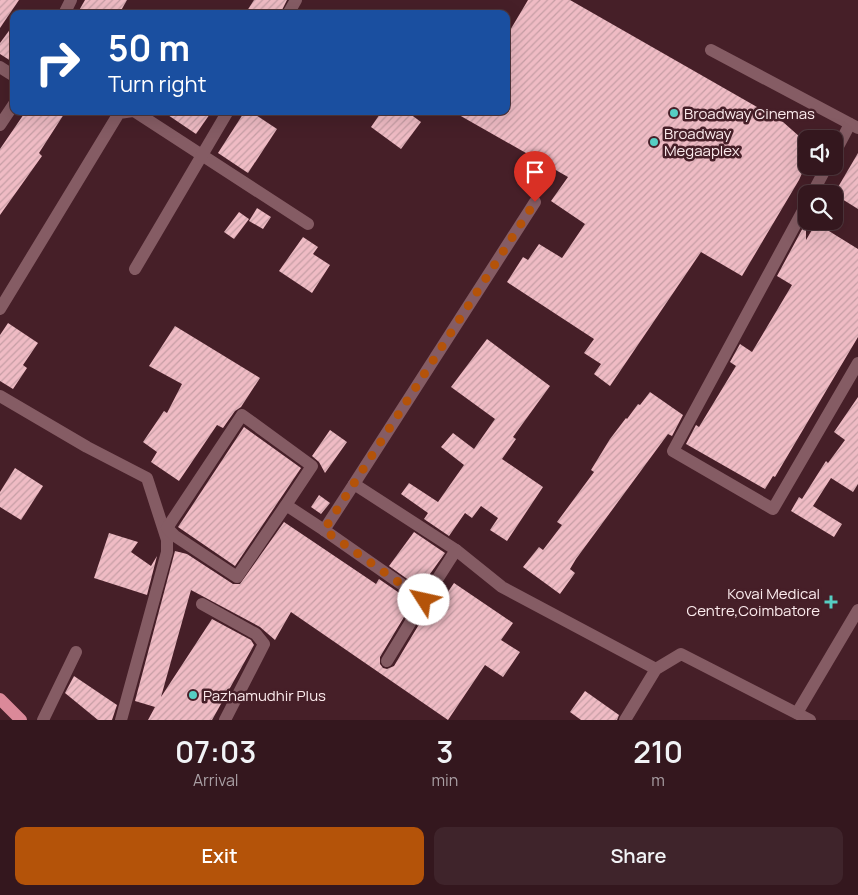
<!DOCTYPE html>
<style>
body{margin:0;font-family:Manrope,sans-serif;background:#3f242b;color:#f1f3f6;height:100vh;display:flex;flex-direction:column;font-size:19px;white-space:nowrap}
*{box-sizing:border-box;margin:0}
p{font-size:16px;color:#a99fa4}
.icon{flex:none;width:28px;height:28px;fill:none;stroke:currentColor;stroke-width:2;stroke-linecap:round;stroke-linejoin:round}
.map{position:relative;height:720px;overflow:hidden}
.details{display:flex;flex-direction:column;background:#34171e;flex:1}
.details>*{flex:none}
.banner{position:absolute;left:10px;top:10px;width:500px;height:105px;border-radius:10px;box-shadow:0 5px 20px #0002,0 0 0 1px #4e363c;background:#1a4fa0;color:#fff;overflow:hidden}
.fabs{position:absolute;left:798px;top:130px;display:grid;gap:10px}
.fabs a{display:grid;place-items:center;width:45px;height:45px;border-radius:10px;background:#34171e;box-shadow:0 5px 20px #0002,0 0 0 1px #4e363c;font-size:25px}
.pin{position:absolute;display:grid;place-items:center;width:42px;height:42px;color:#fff;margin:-51px -21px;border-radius:50% 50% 50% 0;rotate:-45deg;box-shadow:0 0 5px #0007}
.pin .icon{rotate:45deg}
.me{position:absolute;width:55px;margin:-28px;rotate:305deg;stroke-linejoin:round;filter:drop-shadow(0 0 4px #0008)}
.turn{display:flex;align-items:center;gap:18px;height:105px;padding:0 15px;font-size:22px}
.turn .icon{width:65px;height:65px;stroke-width:2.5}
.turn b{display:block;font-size:35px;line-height:42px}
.eta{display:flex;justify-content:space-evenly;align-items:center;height:85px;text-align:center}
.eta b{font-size:30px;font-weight:600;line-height:35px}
.cta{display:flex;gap:10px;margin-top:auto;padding:10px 15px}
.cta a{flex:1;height:58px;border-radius:10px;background:#b45309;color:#fff;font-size:20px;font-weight:600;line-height:58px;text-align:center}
.cta a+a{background:#3f242b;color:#f1f3f6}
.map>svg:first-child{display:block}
.building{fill:url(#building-hatch)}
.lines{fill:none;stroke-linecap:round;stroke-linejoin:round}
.minor{stroke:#855c64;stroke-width:12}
.major{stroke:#db8999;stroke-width:12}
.route{stroke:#b45309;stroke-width:9;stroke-dasharray:0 16.2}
.poi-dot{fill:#56cec3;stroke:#461f28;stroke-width:2}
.labels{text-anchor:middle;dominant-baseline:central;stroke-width:5;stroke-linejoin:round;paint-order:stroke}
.poi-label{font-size:15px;fill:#fcebed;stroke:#461f28;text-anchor:start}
</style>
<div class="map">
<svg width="858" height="720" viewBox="0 0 858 720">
<defs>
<pattern id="building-hatch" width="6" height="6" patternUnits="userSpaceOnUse" patternTransform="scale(1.25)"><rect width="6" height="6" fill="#efbbc4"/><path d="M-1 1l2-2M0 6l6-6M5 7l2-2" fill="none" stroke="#c69ea5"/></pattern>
</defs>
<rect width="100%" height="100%" fill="#461f28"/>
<!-- building -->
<g class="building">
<path d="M0,0h19l-19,28z"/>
<path d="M85,0h42l-8,14h-42z"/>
<path d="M254,0h33l-7,14h-35z"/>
<path d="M528,0h42l213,122 17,15 5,9 1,18 -7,16 -57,96 -41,-24 -91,134 -16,-12 7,-10 -17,-11 10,-14 -87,-57 16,-25 5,3 11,-16 23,14 23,-34 -34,-23 17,-24 -116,-66h54v-74z"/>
<path d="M14,24v39l-14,-9v-11z"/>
<path d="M26,111h40l-27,42 3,3 -42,59v-66z"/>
<path d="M162,111h50l-16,23z"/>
<path d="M245,111h5l27,18 -29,44 -30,-20z"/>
<path d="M382,111h24l15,11 -20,27 -30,-22z"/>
<path d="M858,153v56l-24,-15z"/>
<path d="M257,208l14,9 -8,12 -14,-8z"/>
<path d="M239,212l10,7 -15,20 -10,-7z"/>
<path d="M806,222v18l10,-17 42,26v88l-83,140 -2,-1 -8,13 -79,-45 10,-19 3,2 37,-61 -6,-4 10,-18 12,8 40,-67 -15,-9z"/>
<path d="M303,237l15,10 -5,7 17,11 -18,28 -33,-22z"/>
<path d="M8,323l30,20 -15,22 4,3 -14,21 -13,-8v-46z"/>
<path d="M175,326l85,52 -19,29 -6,4 -12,17 -6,-3 -38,56 -28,-19 6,-10 -14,-10 21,-31 3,2 15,-29 -33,-18z"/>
<path d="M487,339l63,47 -37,51 3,2 -14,20 41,28 -36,54 -17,-11 8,-12 -17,-12 -9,12 -7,-5 -16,23 -25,-17 4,-6 -27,-19 8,-11 29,19 26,-37 -23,-18 12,-14 21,16 21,-30 -44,-32z"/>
<path d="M650,392l33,23 -11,21 -4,-2 -92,125 -6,10 5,4 -15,21 -37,-27 16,-20 4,3 19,-25 -5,-3 37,-50 -3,-2 19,-31 16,-21 1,1 11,-15 2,1z"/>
<path d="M858,397v87l-5,8 -22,-14 -18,28 29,18 -8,13 -43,-26 8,-14 3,2 24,-38 2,2 17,-23 -11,-8z"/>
<path d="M244,427l57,41 -66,98 -57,-39z"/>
<path d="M330,430l17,12 -22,31 -6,-11 -7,-6z"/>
<path d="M15,468l28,18 -22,34 -21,-13v-15z"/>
<path d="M319,495l11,8 -9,11 -10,-7z"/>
<path d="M284,522l92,62 3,-5 32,22 -4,4 3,2 -30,50v7l3,4 4,1 7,-3 30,-50 5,4 25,-37 59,40 -12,17 19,12 -17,25 -18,-12 -37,55 -157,-108 -16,28 -15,-13 -69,-37 -30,107 51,-78 39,21 3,5 -42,75h-64l7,-13 -20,-6 40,-150 12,3 46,30h7z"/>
<path d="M414,532l31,21 -25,35 -31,-22z"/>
<path d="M109,533l29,9 -7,10 20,14 6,-10 -10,39 -53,-17z"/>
<path d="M74,676l43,29 -5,15h-14l-33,-27z"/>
<path d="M585,691l34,24 -2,5h-36l-11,-8z"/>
</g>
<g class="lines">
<!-- minor -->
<g class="minor">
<path d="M64,14l7,-14"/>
<path d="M288,14l8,-14"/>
<path d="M711,50l147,78"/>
<path d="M0,67l14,9"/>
<path d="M134,111l174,113"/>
<path d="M0,125l14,-21"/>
<path d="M834,154l16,-30"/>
<path d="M812,194l15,-28"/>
<path d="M535,202l-181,282 102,66 46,37 154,82"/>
<path d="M806,205l-133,246 100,58 85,-146"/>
<path d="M135,269l93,-158"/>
<path d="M0,309l119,-196 14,-2"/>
<path d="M0,396l87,51 60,31 20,62v12l-46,168"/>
<path d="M286,505l26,-39 -70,-51 -75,113 8,8 62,41 49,-72 38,25 30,-46"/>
<path d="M324,530l100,70 -37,61"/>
<path d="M424,600l32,-50"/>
<path d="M202,604l54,30 8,10 -39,76"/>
<path d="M797,713l61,-103"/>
<path d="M43,720l33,-68"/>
<path d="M625,720l31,-51 25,-15 129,66"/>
</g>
<!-- major -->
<path class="major" d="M0,699l21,21"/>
</g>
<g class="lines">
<!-- route -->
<path class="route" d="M424,600l-100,-70 211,-328"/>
</g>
<!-- markers -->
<g class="poi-dot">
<circle cx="674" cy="113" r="5"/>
<circle cx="654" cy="142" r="5"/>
<path d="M828.5 594.5h5v5h5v5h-5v5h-5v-5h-5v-5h5z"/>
<circle cx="193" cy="695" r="5"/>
</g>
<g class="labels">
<!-- poi labels -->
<g class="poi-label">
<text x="684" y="113">Broadway Cinemas</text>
<text x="664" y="133">Broadway<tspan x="664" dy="17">Megaaplex</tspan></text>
<text x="820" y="593" text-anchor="end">Kovai Medical<tspan x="820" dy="17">Centre,Coimbatore</tspan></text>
<text x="203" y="695">Pazhamudhir Plus</text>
</g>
</g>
</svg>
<div class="fabs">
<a><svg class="icon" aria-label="sound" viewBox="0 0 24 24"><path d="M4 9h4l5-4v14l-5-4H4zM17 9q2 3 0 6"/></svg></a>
<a><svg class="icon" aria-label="search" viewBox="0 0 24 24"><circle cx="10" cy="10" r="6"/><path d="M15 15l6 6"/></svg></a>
</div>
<div class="pin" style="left:535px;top:202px;background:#d93025"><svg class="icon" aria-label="arrive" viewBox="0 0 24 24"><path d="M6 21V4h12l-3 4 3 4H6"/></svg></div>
<svg class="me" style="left:424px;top:600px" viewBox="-20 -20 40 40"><circle r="19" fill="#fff"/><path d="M0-13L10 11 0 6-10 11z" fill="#b45309"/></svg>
<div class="banner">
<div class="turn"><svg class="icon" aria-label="right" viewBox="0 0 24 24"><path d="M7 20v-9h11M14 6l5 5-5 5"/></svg><div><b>50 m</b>Turn right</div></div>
</div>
</div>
<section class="details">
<div class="eta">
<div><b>07:03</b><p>Arrival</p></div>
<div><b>3</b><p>min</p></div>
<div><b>210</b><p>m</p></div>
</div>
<div class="cta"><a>Exit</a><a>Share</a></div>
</section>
